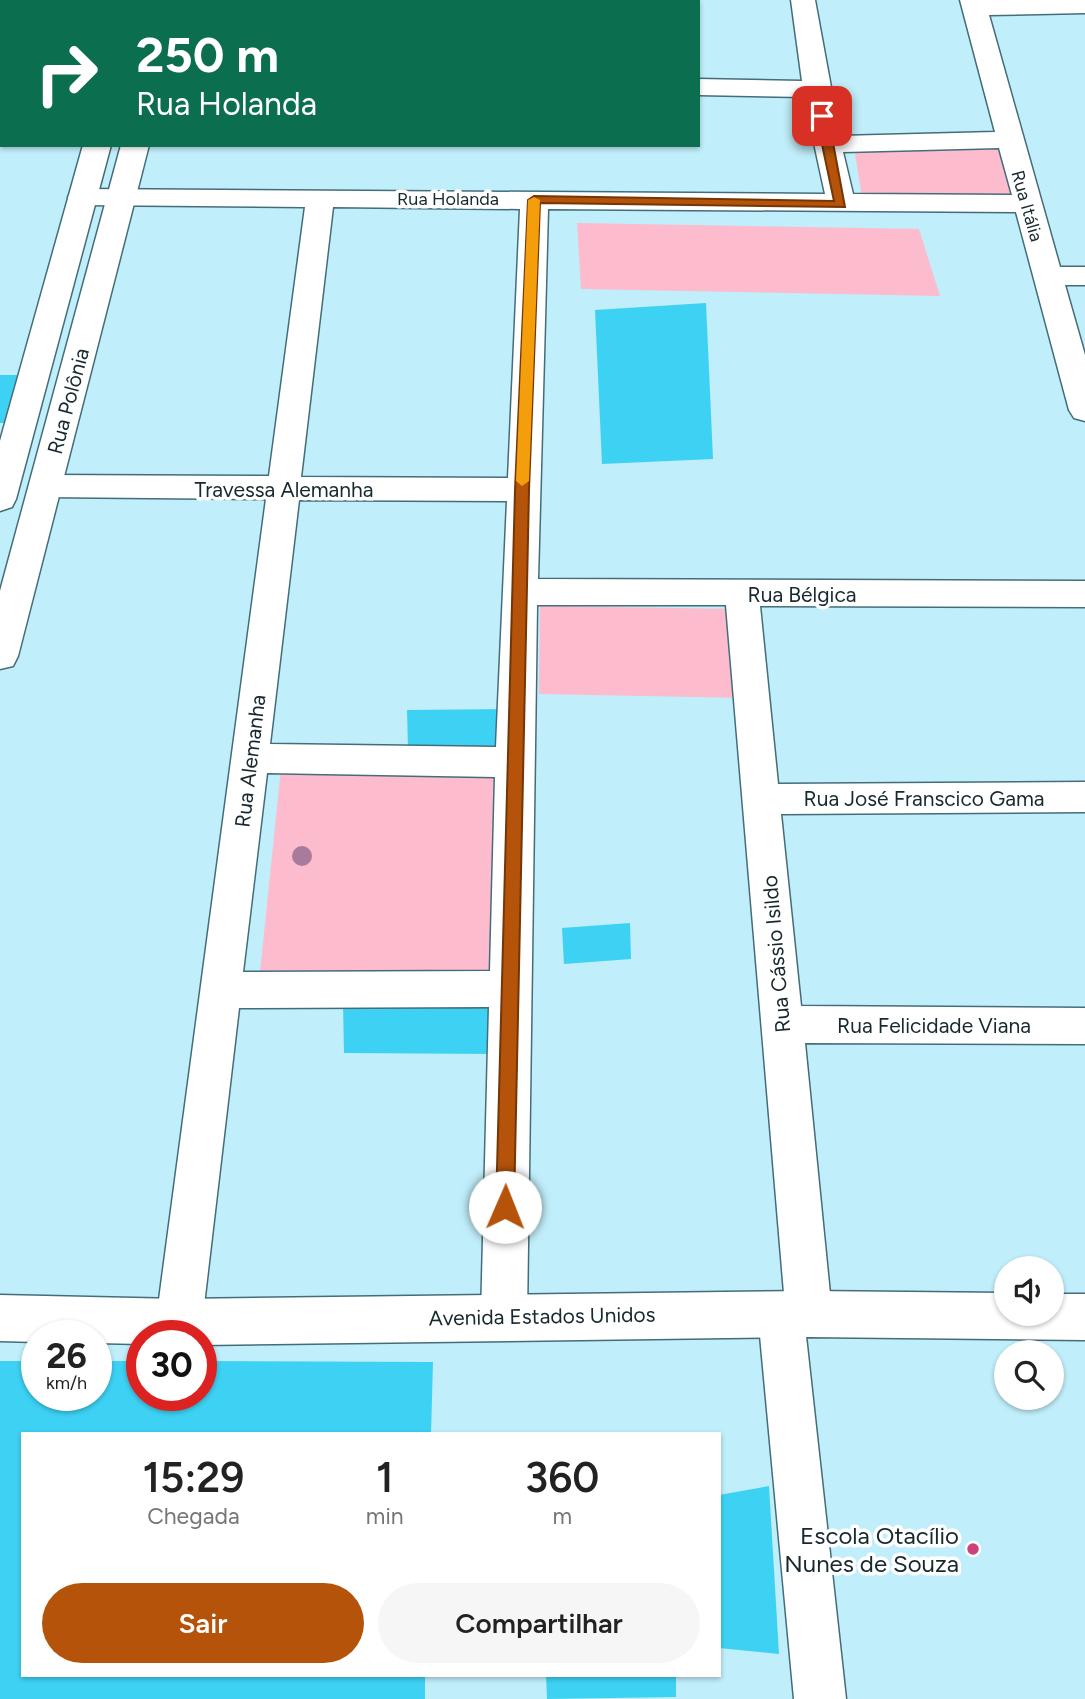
<!DOCTYPE html>
<html lang="pt">
<meta charset="utf-8">
<style>
body{margin:0;font-family:Figtree,sans-serif;background:#f6f6f6;color:#222;height:100vh;display:flex;flex-direction:column;font-size:26px;white-space:nowrap}
*{box-sizing:border-box;margin:0}
p{font-size:23px;color:#767676}
.icon{flex:none;width:38px;height:38px;fill:none;stroke:currentColor;stroke-width:2;stroke-linecap:round;stroke-linejoin:round}
.map{position:relative;flex:1;overflow:hidden}
.drawer{position:absolute;left:21px;top:1432px;width:700px;height:245px;display:flex;flex-direction:column;background:#fff;border-radius:0px;box-shadow:0 2px 5px #0004}
.drawer>*{flex:none}
.guide{position:absolute;left:0px;top:0px;width:700px;height:147px;box-shadow:0 2px 5px #0004;background:#0b6e4f;color:#fff;overflow:hidden}
.fabs{position:absolute;left:994px;top:1256px;display:grid;gap:14px}
.fabs a{display:grid;place-items:center;width:70px;height:70px;border-radius:50%;background:#fff;box-shadow:0 2px 5px #0004;font-size:35px}
.speed{position:absolute;left:21px;top:1320px;display:flex;gap:14px;font-size:35px;font-weight:700;text-align:center}
.speed>*{display:grid;place-content:center;width:91px;height:91px;border-radius:50%;background:#fff;box-shadow:0 2px 5px #0004;line-height:1}
.speed small{font-size:18px;font-weight:400}
.speed .limit{border:10px solid #d22;background:#fff;color:#111}
.pin{position:absolute;display:grid;place-items:center;width:60px;height:60px;color:#fff;margin:-30px;border-radius:14px;box-shadow:0 4px 10px #0006}
.me{position:absolute;width:77px;margin:-38px;rotate:1deg;stroke-linejoin:round;filter:drop-shadow(0 0 5px #0008)}
.turn{display:flex;align-items:center;gap:24px;height:147px;padding:0 21px;font-size:32px}
.turn .icon{width:91px;height:91px;stroke-width:2.5}
.turn b{display:block;font-size:49px;line-height:60px}
.eta{display:flex;justify-content:space-evenly;align-items:center;height:119px;text-align:center}
.eta b{font-size:42px;font-weight:600;line-height:49px}
.primary-button{display:flex;gap:14px;margin-top:auto;padding:14px 21px}
.primary-button a{flex:1;height:80px;border-radius:42px;background:#b45309;color:#fff;font-size:28px;font-weight:600;line-height:80px;text-align:center}
.primary-button a+a{background:#f6f6f6;color:#222}
.map>svg:first-child{display:block}
.green{fill:#fcbcce}
.building{fill:#3dd2f4}
.lines{fill:none;stroke-linecap:round;stroke-linejoin:round}
.street-casing{stroke:#446d79;stroke-width:3}
.secondary-casing{stroke:#446d79;stroke-width:3}
.street{fill:#fff;fill-rule:evenodd}
.secondary{fill:#fff;fill-rule:evenodd}
.tree{fill:#a87b9d}
.route{fill:#b45309;stroke:#753606;stroke-width:2}
.slow{fill:#f59e0b}
.poi-dot{fill:#cd4379;stroke:#fff;stroke-width:2.5}
.labels{text-anchor:middle;dominant-baseline:central;stroke-width:7;stroke-linejoin:round;paint-order:stroke}
.far-street-label{font-size:18px;fill:#17292e;stroke:#fff}
.street-label{font-size:21px;fill:#17292e;stroke:#fff}
.near-poi-label{font-size:24px;fill:#17292e;stroke:#fff;text-anchor:end}
</style>
<div class="map">
<svg width="1085" height="1699" viewBox="0 0 1085 1699">
<rect width="100%" height="100%" fill="#c0eefa"/>
<!-- green -->
<g class="green">
<path d="M852,135h153l14,65 -157,-3z"/>
<path d="M577,223l342,6 21,67 -359,-7z"/>
<path d="M540,606l198,3 7,89 -206,-4z"/>
<path d="M508,765l-10,218 -239,-1 22,-214z"/>
</g>
<!-- building -->
<g class="building">
<path d="M706,303l7,156 -111,5 -7,-154z"/>
<path d="M0,375h34l-14,48h-20z"/>
<path d="M514,709v41l-106,-1 -1,-39z"/>
<path d="M630,923l1,36 -67,5 -2,-36z"/>
<path d="M343,1003l151,6v45l-150,-1z"/>
<path d="M0,1361h37v34h59v-34h46v34h59v-34l232,1 -2,71h-408v242h402v24h-425z"/>
<path d="M769,1486l10,168 -60,-6v-153z"/>
<path d="M546,1675h130v22l-129,2z"/>
</g>
<g class="lines">
<defs>
<g id="street">
<rect x="404" y="0" width="24" height="2"/>
<rect x="571" y="0" width="24" height="2"/>
<path d="M791,0h24l25,136 155,-4 -35,-132h125v13l-96,2 71,252h25v18h-20l20,70v66l-11,-3 -5,-8 -53,-198 -468,-3 -10,370 547,2v26l-325,-1 18,178 307,-2v30l-304,2 20,192 284,2v36l-280,-1 27,271 -7,16 -19,6 40,363h-52l-36,-385 7,-16 19,-5 -58,-688h-189l-10,711 -7,16 -16,7 -16,-7 -7,-16 8,-309 -250,1 -37,314 -5,13h-36l-5,-13 110,-823 -221,-2 -12,-3 -4,-8 4,-8 12,-3 224,1 36,-269 -223,-2 -10,-2 -4,-6 4,-6 10,-2 743,5 -21,-97 -106,-2v-16l104,2zM999,148l13,47 -159,-1 -10,-42zM333,207l187,2 -12,269 -207,-1zM299,500l208,1 -11,246 -226,-3zM267,773l228,4 -5,194 -247,1z"/>
</g>
<g id="secondary">
<path d="M128,0h24l-25,2z"/>
<rect x="156" y="0" width="24" height="2"/>
<path d="M83,145h28l-95,354 -4,8 -12,4v-70z"/>
<path d="M121,145h28l-131,511 -5,10 -13,3v-78z"/>
<path d="M809,1291l197,2v21h46v-20h33v46l-276,-3 -608,8v-10h-59v9l-46,-1v-8h-59v7l-37,-1v-46l179,4z"/>
</g>
</defs>
<!-- street casing -->
<use href="#street" class="street-casing"/>
<!-- secondary casing -->
<use href="#secondary" class="secondary-casing"/>
<!-- street -->
<use href="#street" class="street"/>
<!-- secondary -->
<use href="#secondary" class="secondary"/>
</g>
<!-- trees -->
<circle class="tree" cx="302" cy="856" r="10"/>
<!-- route -->
<path class="route" d="M822,113l6,3 17,91 -305,-4 -11,287 -15,717 -2,6 -7,3 -6,-3 -3,-6 19,-717 13,-290 6,-4 300,5 -18,-85z"/>
<!-- slow -->
<path class="slow" d="M534,197l6,3 -11,281 -7,5 -6,-5 12,-281z"/>
<!-- markers -->
<circle class="poi-dot" cx="973" cy="1549" r="7"/>
<g class="labels">
<!-- far-street labels -->
<g class="far-street-label">
<text x="448" y="199">Rua Holanda</text>
<text transform="translate(1027 206) rotate(74)">Rua Itália</text>
</g>
<!-- street labels -->
<g class="street-label">
<text transform="translate(68 401) rotate(-75)">Rua Polônia</text>
<text x="284" y="489">Travessa Alemanha</text>
<text x="802" y="594">Rua Bélgica</text>
<text transform="translate(250 761) rotate(-83)">Rua Alemanha</text>
<text x="924" y="798">Rua José Franscico Gama</text>
<text transform="translate(776 954) rotate(-95)">Rua Cássio Isildo</text>
<text x="934" y="1025">Rua Felicidade Viana</text>
<text transform="translate(542 1316) rotate(-1)">Avenida Estados Unidos</text>
</g>
<!-- near-poi labels -->
<g class="near-poi-label">
<text x="959" y="1535">Escola Otacílio<tspan x="959" dy="28">Nunes de Souza</tspan></text>
</g>
</g>
</svg>
<div class="fabs">
<a><svg class="icon" aria-label="sound" viewBox="0 0 24 24"><path d="M4 9h4l5-4v14l-5-4H4zM17 9q2 3 0 6"/></svg></a>
<a><svg class="icon" aria-label="search" viewBox="0 0 24 24"><circle cx="10" cy="10" r="6"/><path d="M15 15l6 6"/></svg></a>
</div>
<div class="speed"><div>26<small>km/h</small></div><div class="limit">30</div></div>
<div class="pin" style="left:822px;top:116px;background:#d93025"><svg class="icon" aria-label="arrive" viewBox="0 0 24 24"><path d="M6 21V4h12l-3 4 3 4H6"/></svg></div>
<svg class="me" style="left:505px;top:1207px" viewBox="-20 -20 40 40"><circle r="19" fill="#fff"/><path d="M0-13L10 11 0 6-10 11z" fill="#b45309"/></svg>
<div class="guide">
<div class="turn"><svg class="icon" aria-label="right" viewBox="0 0 24 24"><path d="M7 20v-9h11M14 6l5 5-5 5"/></svg><div><b>250 m</b>Rua Holanda</div></div>
</div>
<section class="drawer">
<div class="eta">
<div><b>15:29</b><p>Chegada</p></div>
<div><b>1</b><p>min</p></div>
<div><b>360</b><p>m</p></div>
</div>
<div class="primary-button"><a>Sair</a><a>Compartilhar</a></div>
</section>
</div>
